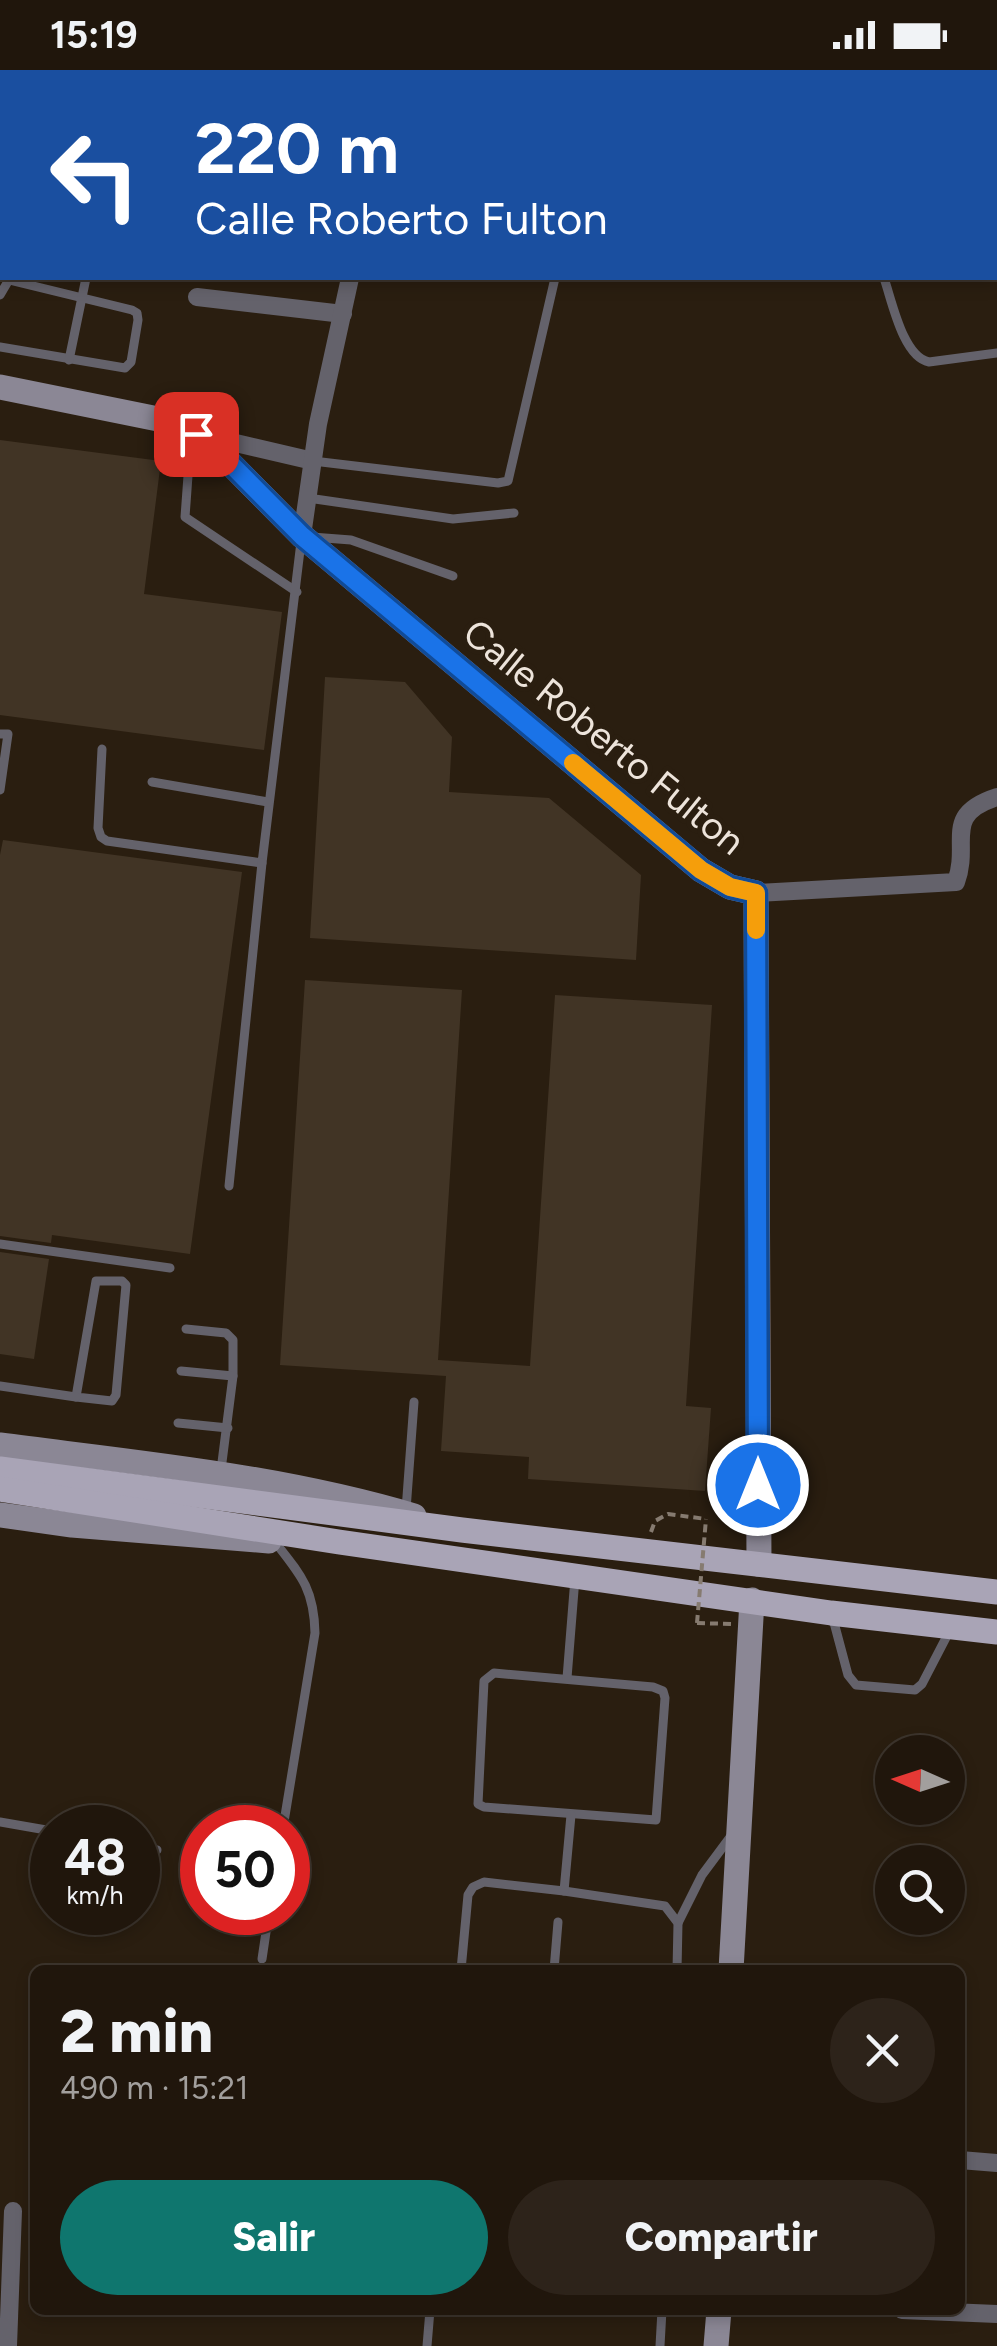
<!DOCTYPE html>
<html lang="es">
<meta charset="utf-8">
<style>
body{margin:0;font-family:Figtree,sans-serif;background:#2d231a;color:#f1f3f6;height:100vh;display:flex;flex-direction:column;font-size:38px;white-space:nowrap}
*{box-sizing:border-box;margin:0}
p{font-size:32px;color:#a29f9d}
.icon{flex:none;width:55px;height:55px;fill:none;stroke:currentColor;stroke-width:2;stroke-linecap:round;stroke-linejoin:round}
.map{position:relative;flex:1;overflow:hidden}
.drawer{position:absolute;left:30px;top:1895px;width:935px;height:350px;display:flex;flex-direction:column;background:#20160c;border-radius:15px;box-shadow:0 5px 15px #0003,0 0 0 2px #3d352d}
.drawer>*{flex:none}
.hud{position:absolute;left:0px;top:0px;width:998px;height:210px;box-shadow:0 5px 15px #0003,0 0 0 2px #3d352d;background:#1a4fa0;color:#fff;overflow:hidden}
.needle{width:65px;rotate:273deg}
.fabs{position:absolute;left:875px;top:1665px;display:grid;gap:20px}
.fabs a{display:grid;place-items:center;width:90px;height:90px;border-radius:50%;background:#20160c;box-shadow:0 5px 15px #0003,0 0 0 2px #3d352d;font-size:50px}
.speed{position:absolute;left:30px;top:1735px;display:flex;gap:20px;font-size:50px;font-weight:700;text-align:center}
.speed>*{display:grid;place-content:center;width:130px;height:130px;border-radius:50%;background:#20160c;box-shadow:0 5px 15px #0003,0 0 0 2px #3d352d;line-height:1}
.speed small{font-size:25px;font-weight:400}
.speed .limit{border:15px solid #d22;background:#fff;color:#111}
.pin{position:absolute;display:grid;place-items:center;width:85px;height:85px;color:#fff;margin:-42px;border-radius:20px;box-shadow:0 5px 15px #0006}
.me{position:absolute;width:110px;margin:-55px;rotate:0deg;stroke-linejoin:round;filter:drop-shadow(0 0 8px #0008)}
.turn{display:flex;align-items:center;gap:35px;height:210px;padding:0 30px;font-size:45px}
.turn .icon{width:130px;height:130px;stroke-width:2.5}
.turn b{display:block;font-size:70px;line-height:85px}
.round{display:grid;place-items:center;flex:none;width:105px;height:105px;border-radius:52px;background:#2d231a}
.overview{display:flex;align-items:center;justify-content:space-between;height:170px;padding:0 30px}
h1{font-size:60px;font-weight:800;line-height:75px}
.action{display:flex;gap:20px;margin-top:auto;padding:20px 30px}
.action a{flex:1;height:115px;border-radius:60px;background:#0f766e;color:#fff;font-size:40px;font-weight:800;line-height:115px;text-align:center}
.action a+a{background:#2d231a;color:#f1f3f6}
.status{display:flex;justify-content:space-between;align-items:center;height:70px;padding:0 50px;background:#20160c;direction:ltr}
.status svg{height:28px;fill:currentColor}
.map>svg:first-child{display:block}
.building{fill:#413425}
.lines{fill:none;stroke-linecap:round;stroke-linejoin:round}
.path{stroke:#867b70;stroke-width:4;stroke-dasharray:8 5;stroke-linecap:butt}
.service{stroke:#64626b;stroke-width:9}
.minor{stroke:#64626b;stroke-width:18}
.tertiary{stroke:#64626b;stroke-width:22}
.secondary{stroke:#8b8795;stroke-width:25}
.primary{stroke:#a9a4b6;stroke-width:25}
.path-bridge{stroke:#867b70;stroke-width:4;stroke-dasharray:8 5;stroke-linecap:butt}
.route-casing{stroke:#114b97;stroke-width:25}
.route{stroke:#1a73e8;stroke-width:18}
.slow{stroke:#f59e0b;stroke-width:18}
.labels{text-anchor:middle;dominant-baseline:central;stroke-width:10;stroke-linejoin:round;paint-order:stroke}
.street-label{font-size:38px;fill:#ede4db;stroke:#2a1e10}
</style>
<div class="status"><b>15:19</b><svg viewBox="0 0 49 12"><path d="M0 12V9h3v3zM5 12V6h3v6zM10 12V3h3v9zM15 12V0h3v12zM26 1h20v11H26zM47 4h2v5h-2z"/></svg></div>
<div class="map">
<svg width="997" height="2276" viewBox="0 0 997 2276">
<rect width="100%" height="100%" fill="#2a1e10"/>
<!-- building -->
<g class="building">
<path d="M0,370l161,21 -17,133 138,18 -18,138 -264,-35z"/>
<path d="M325,607l80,5 47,55 -3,55 100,6 92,77 -5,85 -326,-22z"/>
<path d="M3,770l239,32 -52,382 -138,-19 -1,8 -51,-7v-381z"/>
<path d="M305,910l157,10 -24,370 92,6 25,-371 157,10 -26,401 25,2 -6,83 -177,-12 1,-22 -88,-6 5,-75 -166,-11z"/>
<path d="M0,1182l49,7 -15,100 -34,-5z"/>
</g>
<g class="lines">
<!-- path -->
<g class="path">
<path d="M651,1462l4,-11 13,-7 38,5"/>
<path d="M697,1553l34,1"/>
</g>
<!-- service -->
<g class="service">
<path d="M884,208c8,23 19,79 45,84l68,-9"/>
<path d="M0,225l10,-17"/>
<path d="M0,277l125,21 6,-6 7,-42 -1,-7 -5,-3 -123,-30"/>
<path d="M69,290l17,-82"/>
<path d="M196,366l-7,26 -4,55 112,75"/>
<path d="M313,391l185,22 10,-2 47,-203"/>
<path d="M308,428l145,21 61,-6"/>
<path d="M312,467l39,3 102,36"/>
<path d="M0,664h8l-8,56"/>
<path d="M102,679l-4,79 3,9 6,4 155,22 39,-321"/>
<path d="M152,712l116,20"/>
<path d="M229,1116l33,-323"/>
<path d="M0,1174l170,24"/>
<path d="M96,1211h26l4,4 -10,110 -4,6 -36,-4z"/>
<path d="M186,1259l40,4 7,7v36l-12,94"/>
<path d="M181,1301l52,5"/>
<path d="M0,1316l76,11"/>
<path d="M178,1353l50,5"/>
<path d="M406,1440l8,-108"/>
<path d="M275,1472c26,33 39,47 40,91l-32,195"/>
<path d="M832,1545l16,60 8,10 59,5 7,-6 28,-54"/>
<path d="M494,1603l159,14 10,4 2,7 -9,122 -172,-13 -6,-3 6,-123z"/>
<path d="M567,1608l8,-100"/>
<path d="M0,1752l52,9"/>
<path d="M138,1777l19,3"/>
<path d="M564,1821l101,15 13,17 -1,47"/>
<path d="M678,1853l24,-48 29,-39"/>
<path d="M262,1889l7,-47"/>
<path d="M461,1900l7,-75 5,-8 11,-5 80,9 7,-76"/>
<path d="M554,1900l4,-48"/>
<path d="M427,2276l3,-36"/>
<path d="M660,2276l2,-36"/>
</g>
<!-- minor -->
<g class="minor">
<path d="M514,0l11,2"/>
<path d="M394,2v-2"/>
<path d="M772,2l1,-2"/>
<path d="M197,227l146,17"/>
<path d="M206,366l107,25"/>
<path d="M302,466l16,-112 32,-146"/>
<path d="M756,823l200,-11c15,-40 -15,-67 41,-85"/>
<path d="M960,2090l37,3"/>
<path d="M902,2240l95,4"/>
<path d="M8,2276l5,-135"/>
</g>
<!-- tertiary -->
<g class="tertiary">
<path d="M17,2v-2"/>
<path d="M0,78l2,-11"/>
</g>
<!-- secondary -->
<g class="secondary">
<path d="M975,0l1,2"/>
<path d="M995,70l2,8"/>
<path d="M0,317l163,33 33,14 20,15 86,87 399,334 29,17 26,6 3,671"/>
<path d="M0,1375c139,18 280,31 414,71"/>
<path d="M0,1445l72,10 197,16"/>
<path d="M731,1900l21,-370"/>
<path d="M716,2276l3,-36"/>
</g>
<!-- primary -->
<g class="primary">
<path d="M0,1399l462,61 535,62"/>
<path d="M0,1419l339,53 492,71 166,19"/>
</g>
<!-- path-bridge -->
<path class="path-bridge" d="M697,1553l9,-104"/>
</g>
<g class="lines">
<defs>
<path id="route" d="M196,364l20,15 86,87 399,334 29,17 26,6 2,592"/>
</defs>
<!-- route casing -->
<use href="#route" class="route-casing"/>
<!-- route -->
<use href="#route" class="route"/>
<!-- slow -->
<path class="slow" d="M573,693l128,107 29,17 26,6v37"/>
</g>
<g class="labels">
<!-- street labels -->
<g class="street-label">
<text transform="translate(604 667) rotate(39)">Calle Roberto Fulton</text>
</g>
</g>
</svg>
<div class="fabs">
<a><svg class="needle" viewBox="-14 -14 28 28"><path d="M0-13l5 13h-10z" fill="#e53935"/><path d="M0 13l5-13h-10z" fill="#a29f9d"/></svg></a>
<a><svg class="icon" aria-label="search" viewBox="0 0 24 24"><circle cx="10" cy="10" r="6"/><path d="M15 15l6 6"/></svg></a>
</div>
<div class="speed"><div>48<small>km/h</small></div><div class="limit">50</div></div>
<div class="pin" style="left:196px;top:364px;background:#d93025"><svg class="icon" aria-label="arrive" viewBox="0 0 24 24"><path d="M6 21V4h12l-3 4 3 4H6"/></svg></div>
<svg class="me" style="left:758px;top:1415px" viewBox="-20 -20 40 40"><circle r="17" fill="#1a73e8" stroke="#fff" stroke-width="3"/><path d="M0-11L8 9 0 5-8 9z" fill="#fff"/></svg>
<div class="hud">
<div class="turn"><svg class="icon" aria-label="left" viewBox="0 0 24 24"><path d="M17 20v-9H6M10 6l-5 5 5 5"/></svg><div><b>220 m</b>Calle Roberto Fulton</div></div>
</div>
<section class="drawer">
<div class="overview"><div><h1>2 min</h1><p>490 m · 15:21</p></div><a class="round"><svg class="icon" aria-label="close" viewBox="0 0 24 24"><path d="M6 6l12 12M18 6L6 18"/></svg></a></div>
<div class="action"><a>Salir</a><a>Compartir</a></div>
</section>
</div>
